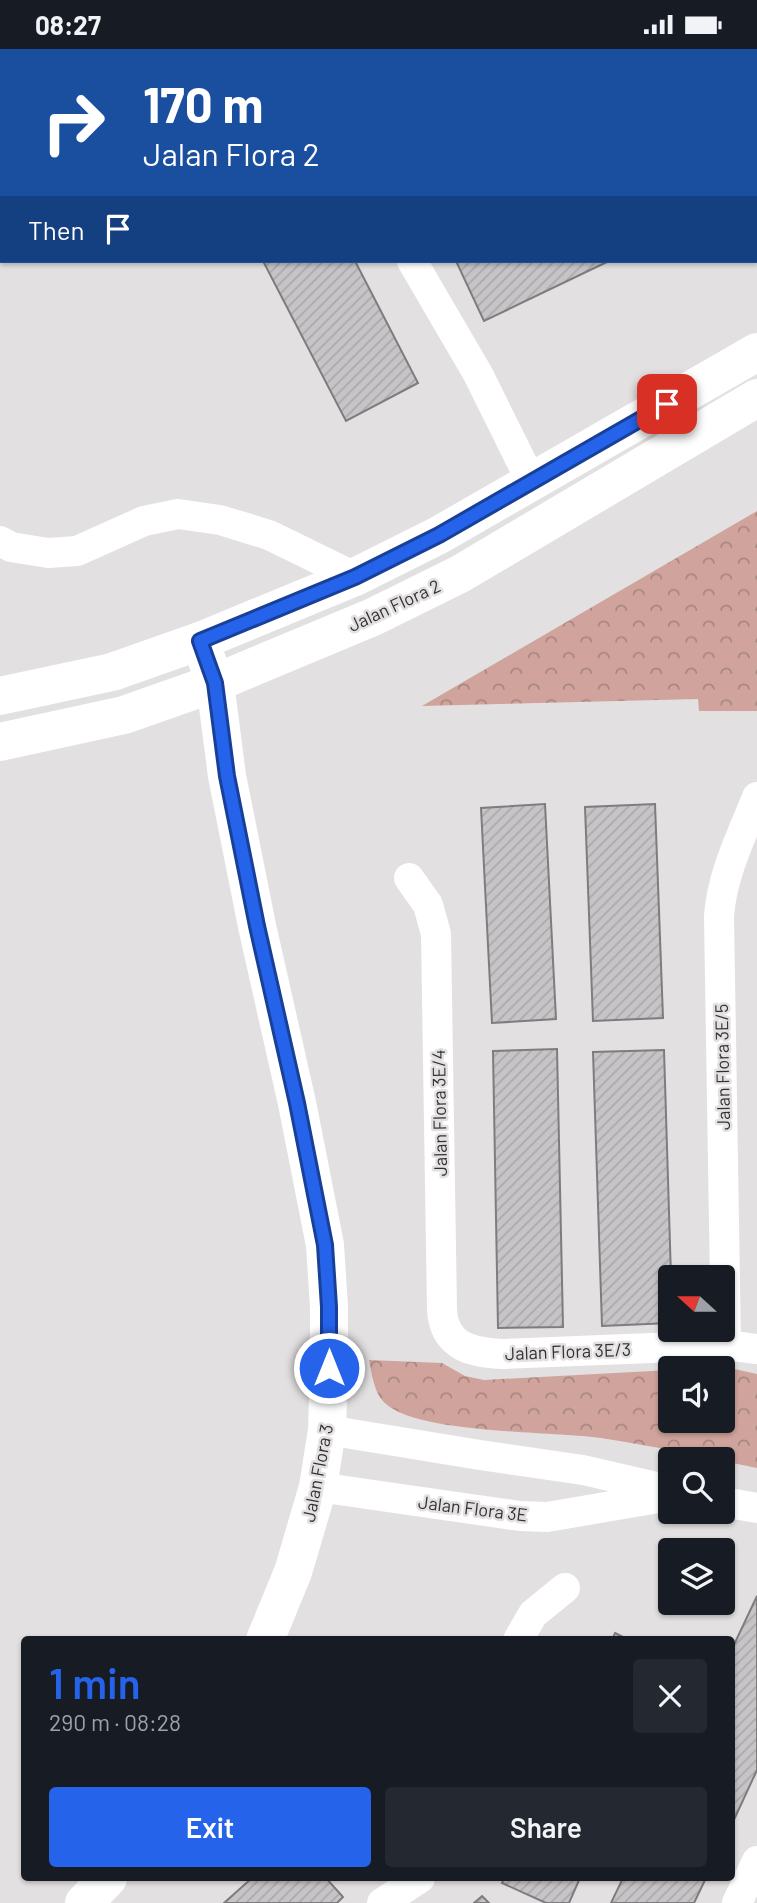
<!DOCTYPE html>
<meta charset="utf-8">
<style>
body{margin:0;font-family:Barlow,sans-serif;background:#242831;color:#f1f3f6;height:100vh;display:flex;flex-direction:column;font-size:26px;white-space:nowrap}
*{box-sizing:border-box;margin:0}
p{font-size:23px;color:#9ea1a6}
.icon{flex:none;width:38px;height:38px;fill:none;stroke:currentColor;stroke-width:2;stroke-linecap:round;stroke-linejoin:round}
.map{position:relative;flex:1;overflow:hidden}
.sheet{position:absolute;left:21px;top:1587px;width:714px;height:245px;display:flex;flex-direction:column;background:#171b24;border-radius:7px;box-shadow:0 2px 5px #0004}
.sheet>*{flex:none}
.guide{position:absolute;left:0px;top:0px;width:758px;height:214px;box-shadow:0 2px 5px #0004;background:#1a4fa0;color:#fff;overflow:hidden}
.needle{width:46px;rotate:291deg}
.fabs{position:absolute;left:658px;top:1216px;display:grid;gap:14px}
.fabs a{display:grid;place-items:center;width:77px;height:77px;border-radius:7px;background:#171b24;box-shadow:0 2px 5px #0004;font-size:35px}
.pin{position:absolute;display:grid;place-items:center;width:60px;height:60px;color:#fff;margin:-30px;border-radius:14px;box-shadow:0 4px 10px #0006}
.me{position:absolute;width:77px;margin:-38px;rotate:0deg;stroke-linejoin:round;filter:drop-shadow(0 0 5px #0008)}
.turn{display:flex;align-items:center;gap:24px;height:147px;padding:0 28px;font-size:32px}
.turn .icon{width:91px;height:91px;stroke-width:2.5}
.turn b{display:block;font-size:49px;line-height:60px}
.then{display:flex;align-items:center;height:66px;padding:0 28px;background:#0003;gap:14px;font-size:26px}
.round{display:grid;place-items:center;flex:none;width:74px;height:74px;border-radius:7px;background:#242831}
.overview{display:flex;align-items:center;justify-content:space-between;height:119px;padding:0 28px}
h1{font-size:42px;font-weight:600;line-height:52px;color:#2563eb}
.button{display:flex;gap:14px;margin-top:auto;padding:14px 28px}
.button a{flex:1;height:80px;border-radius:7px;background:#2563eb;color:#fff;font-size:28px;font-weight:600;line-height:80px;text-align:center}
.button a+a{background:#242831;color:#f1f3f6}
.status{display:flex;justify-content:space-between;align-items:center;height:49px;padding:0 35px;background:#171b24;direction:ltr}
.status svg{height:19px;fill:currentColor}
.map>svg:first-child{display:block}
.park{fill:url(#park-crowns)}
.building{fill:url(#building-hatch);stroke:#7f7c7e;stroke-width:2}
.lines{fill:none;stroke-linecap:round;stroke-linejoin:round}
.lane{stroke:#fff;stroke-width:14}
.street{stroke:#fff;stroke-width:30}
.secondary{stroke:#fff;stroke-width:38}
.route-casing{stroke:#184099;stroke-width:18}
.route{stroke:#2563eb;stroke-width:12}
.labels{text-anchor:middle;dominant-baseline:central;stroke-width:5;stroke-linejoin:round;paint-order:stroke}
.street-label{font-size:18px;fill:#333132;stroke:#e3e0e1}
</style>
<div class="status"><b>08:27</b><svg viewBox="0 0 49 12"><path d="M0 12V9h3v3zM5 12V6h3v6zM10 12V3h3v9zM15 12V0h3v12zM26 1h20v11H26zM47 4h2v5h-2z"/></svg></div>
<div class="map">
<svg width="757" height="1854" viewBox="0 0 757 1854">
<defs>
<pattern id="park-crowns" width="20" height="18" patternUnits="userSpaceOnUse" patternTransform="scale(1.75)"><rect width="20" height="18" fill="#d0a49c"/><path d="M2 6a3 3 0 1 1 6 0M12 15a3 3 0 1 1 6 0" fill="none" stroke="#a98680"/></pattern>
<pattern id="building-hatch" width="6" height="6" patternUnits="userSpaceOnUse" patternTransform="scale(1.75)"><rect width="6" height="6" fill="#c7c4c7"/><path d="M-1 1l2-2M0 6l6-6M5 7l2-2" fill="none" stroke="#aba9ab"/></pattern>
</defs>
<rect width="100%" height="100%" fill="#e3e0e1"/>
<!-- park -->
<g class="park">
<path d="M757,462v200h-58l-1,-12 -276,7z"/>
<path d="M369,1311l73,3 23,13 19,4 186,-10v51h53v-52l-11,-1h18l27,6v94l-34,-7v-2c-14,0 -29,-4 -42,-7 -27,-5 -53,-10 -80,-14 -49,-7 -181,-4 -215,-34 -12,-10 -14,-30 -17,-44z"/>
</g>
<!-- building -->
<g class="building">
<path d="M82,0h99l-2,2h-95z"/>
<path d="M359,0h37l-1,2h-34z"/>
<path d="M502,0h136l-4,2h-131z"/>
<path d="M756,46h1l-1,96z"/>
<path d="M263,212h92l63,122 -72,38z"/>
<path d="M456,212h153l-125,60z"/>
<path d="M545,755l11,215 -64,4 -11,-215z"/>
<path d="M655,755l8,214 -70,3 -8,-214z"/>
<path d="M557,1000l6,278 -65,1 -5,-277z"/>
<path d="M664,1001l7,227 -1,46 -68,3 -9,-274z"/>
<path d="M757,1547v174l-25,54v-175z"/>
<path d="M615,1584l14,7h-17z"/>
<path d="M252,1829h74l17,19 -6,6h-113z"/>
<path d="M504,1829h76l-11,25h-23l-44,-20z"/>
<path d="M623,1829h83l-12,25h-83z"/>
<path d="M482,1847l7,7h-15z"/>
</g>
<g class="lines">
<!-- lane -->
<path class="lane" d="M756,6h1"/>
<!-- street -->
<g class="street">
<path d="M259,0l2,2"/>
<path d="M741,2l1,-2"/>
<path d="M412,212l66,113 53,107"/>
<path d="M0,492l11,6 37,6 29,-2 67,-30 34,-7 42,6 49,15 86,42"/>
<path d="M409,829l19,27 8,29 6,376c2,37 31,43 62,44l222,-9 31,4"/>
<path d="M726,1296l-7,-429c3,-42 23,-81 38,-119"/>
<path d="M327,1381l153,25 103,15 87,20"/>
<path d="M318,1438l202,29 27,1 123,-21"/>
<path d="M723,1453l34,6"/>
<path d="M518,1591l15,-26 32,-26"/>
<path d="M382,1854l38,-25"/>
<path d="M737,1854l20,-42"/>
</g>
<!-- secondary -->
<g class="secondary">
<path d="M200,592l15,42 12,93 30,150 40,177 28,142 4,62v61l-2,62 -9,57 -25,85 -28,68"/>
<path d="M0,647l112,-24 88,-31 155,-64 84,-42 318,-183"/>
<path d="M0,693l124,-27 91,-32 158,-66 87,-43 297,-176"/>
<path d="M84,1854l24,-25"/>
</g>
</g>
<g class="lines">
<defs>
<path id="route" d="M329,1319v-61l-4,-62 -28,-142 -40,-177 -30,-150 -12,-93 -15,-42 155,-64 84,-42 228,-131"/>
</defs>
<!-- route casing -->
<use href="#route" class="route-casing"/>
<!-- route -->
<use href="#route" class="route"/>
</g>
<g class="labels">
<!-- street labels -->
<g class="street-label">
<text transform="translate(394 556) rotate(-25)">Jalan Flora 2</text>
<text transform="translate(722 1018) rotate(-91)">Jalan Flora 3E/5</text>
<text transform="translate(439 1064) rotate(-91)">Jalan Flora 3E/4</text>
<text transform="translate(568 1302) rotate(-2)">Jalan Flora 3E/3</text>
<text transform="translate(317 1424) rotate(-79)">Jalan Flora 3</text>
<text transform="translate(473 1459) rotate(7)">Jalan Flora 3E</text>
</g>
</g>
</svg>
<div class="fabs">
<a><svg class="needle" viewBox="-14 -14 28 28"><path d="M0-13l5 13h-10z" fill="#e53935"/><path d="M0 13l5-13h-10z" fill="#9ea1a6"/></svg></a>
<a><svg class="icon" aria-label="sound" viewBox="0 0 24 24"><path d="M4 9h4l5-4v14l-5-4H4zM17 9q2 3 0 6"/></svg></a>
<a><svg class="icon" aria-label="search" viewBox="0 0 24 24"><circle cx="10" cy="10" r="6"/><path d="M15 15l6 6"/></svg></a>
<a><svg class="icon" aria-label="layers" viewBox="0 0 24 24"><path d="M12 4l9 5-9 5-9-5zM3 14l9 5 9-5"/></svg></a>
</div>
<div class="pin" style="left:667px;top:355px;background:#d93025"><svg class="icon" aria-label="arrive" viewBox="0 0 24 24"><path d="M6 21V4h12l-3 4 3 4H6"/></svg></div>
<svg class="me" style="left:329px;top:1319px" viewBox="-20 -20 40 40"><circle r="17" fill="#2563eb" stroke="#fff" stroke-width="3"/><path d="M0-11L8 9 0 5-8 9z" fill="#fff"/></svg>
<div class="guide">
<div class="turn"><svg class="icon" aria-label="right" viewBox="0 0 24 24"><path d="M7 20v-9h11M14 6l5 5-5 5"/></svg><div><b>170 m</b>Jalan Flora 2</div></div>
<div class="then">Then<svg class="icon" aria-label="arrive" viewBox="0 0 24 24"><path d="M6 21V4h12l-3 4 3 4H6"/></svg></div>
</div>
<section class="sheet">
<div class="overview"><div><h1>1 min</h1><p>290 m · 08:28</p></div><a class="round"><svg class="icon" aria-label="close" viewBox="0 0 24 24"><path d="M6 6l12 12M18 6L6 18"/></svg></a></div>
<div class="button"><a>Exit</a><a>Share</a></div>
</section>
</div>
